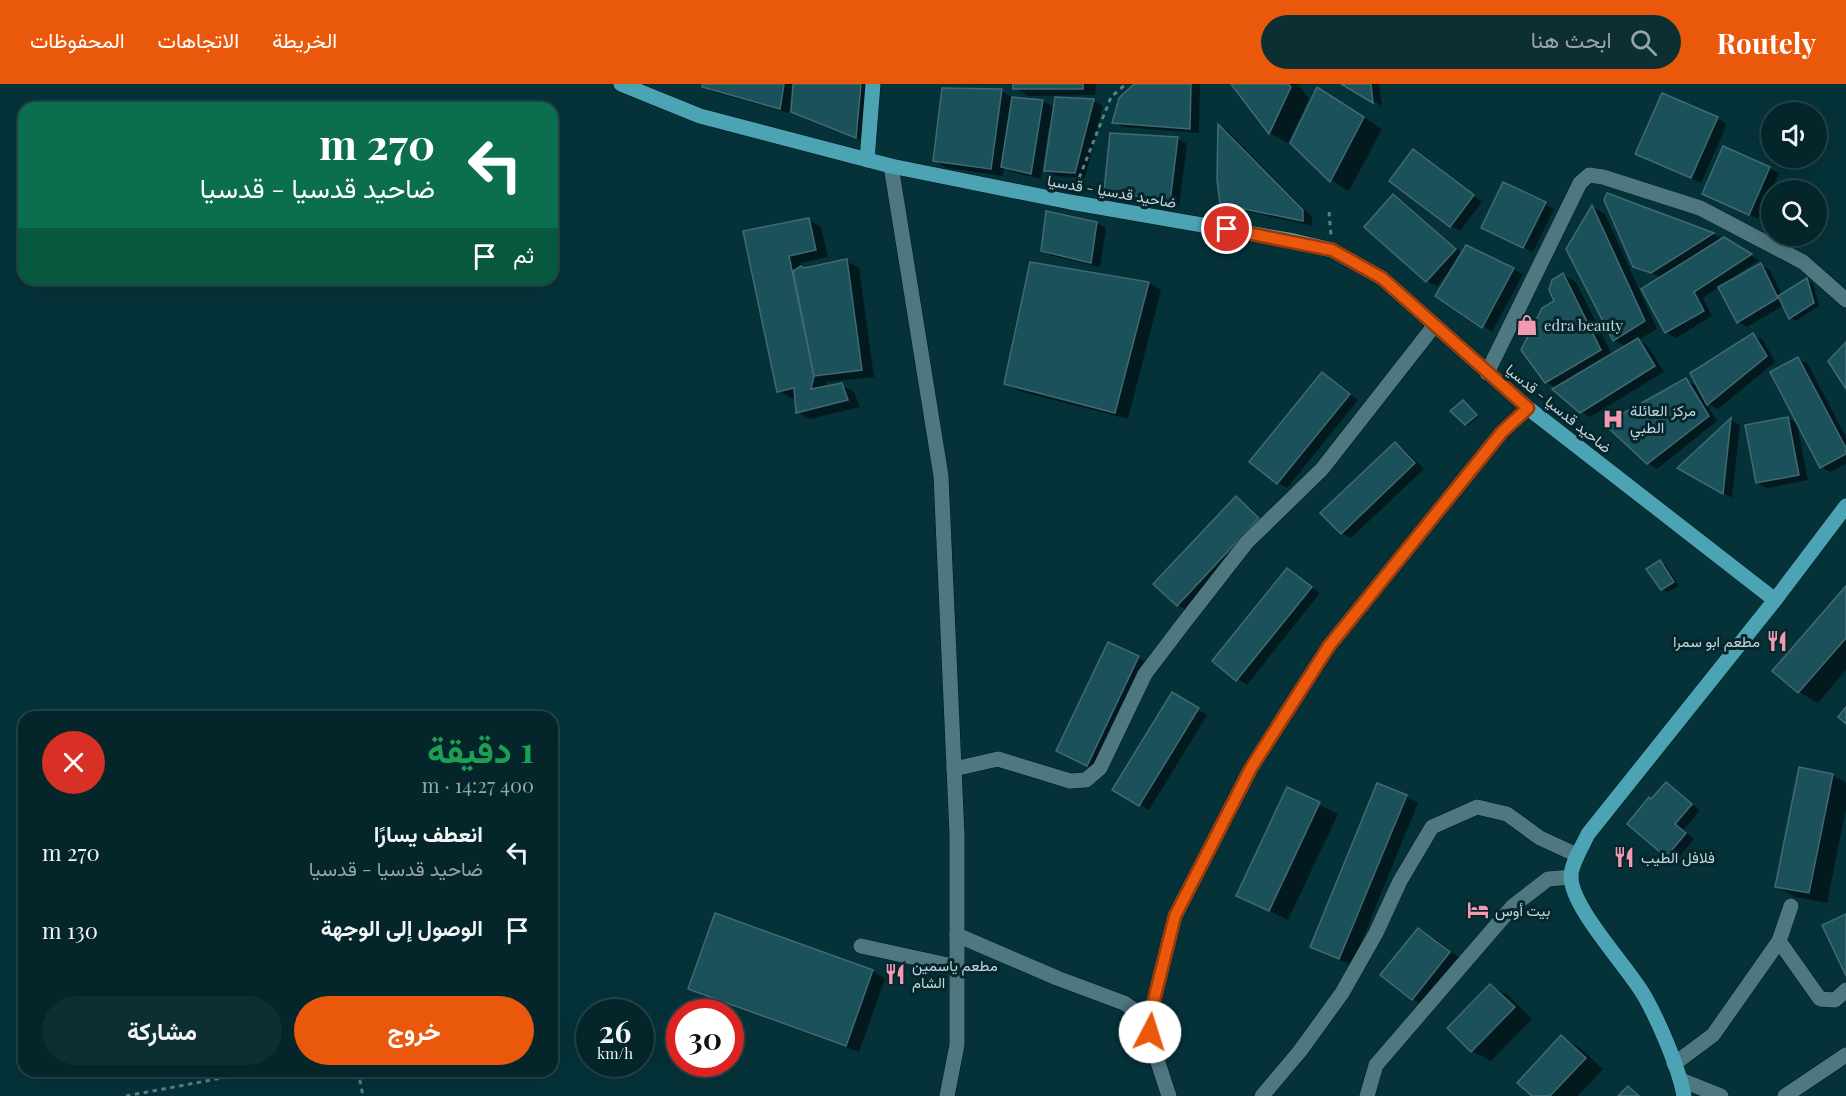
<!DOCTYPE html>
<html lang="ar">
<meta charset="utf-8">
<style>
body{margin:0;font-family:"Playfair Display",Vazirmatn,serif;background:#0d2e33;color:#f1f3f6;direction:rtl;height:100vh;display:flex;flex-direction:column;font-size:22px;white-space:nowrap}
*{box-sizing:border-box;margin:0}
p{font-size:20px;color:#97a5a9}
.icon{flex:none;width:33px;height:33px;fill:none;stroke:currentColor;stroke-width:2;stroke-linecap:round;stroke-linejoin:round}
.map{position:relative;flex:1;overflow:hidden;direction:ltr}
.side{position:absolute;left:18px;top:627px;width:540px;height:366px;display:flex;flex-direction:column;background:#04262b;border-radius:18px;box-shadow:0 6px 24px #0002,0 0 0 2px #254347;direction:rtl}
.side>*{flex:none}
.banner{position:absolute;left:18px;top:18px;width:540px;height:183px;border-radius:18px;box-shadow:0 6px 24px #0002,0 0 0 2px #254347;direction:rtl;background:#0b6e4f;color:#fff;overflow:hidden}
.tools{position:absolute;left:1761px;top:18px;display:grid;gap:12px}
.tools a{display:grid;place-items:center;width:66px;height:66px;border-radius:50%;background:#04262b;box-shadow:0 6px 24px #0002,0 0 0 2px #254347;font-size:30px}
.speed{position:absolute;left:576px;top:915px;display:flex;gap:12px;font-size:30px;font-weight:700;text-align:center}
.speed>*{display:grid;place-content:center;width:78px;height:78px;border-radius:50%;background:#04262b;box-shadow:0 6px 24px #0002,0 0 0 2px #254347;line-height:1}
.speed small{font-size:15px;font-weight:400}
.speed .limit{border:9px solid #d22;background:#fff;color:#111}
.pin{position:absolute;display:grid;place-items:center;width:51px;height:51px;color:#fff;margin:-26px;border:3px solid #fff;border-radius:50%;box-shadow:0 2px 6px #0007}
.me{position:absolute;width:66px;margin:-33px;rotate:5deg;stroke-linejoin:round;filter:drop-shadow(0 0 4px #0008)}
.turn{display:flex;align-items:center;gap:21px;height:126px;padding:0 24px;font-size:27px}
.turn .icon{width:78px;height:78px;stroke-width:2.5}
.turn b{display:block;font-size:42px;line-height:51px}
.then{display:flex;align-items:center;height:57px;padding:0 24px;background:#0003;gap:12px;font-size:22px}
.round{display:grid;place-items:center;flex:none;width:63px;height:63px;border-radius:32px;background:#0d2e33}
.overview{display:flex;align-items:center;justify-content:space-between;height:102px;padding:0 24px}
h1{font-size:36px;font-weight:700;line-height:45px;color:#1e9e55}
.action{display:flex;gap:12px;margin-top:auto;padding:12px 24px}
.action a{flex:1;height:69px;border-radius:36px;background:#ea580c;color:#fff;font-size:24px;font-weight:700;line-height:69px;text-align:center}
.action a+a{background:#0d2e33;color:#f1f3f6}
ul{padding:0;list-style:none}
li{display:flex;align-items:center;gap:18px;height:78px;padding:0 24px}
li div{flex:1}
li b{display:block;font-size:22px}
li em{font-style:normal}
header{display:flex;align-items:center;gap:36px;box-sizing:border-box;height:84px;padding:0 30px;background:#ea580c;color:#fff}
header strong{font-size:28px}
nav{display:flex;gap:33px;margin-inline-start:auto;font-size:21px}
.search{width:420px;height:54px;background:#0d2e33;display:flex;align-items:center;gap:15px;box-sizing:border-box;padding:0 21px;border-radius:33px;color:#97a5a9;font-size:22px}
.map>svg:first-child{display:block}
.shadow{fill:#0007}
.building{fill:#1a515b;stroke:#426a73;stroke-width:1.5}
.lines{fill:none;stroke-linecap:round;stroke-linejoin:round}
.minor-casing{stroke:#00181e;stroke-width:16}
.major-casing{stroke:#00181e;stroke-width:16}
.path{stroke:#5d7f85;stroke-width:3;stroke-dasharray:4.5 4.5;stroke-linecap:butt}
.minor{stroke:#4e777f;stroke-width:15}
.major{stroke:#4ca3b4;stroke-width:15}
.route-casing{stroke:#983908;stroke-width:15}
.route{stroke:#ea580c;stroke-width:10}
.labels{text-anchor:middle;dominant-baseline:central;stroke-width:6;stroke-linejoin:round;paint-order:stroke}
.street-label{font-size:15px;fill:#c2d7dc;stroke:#07262c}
.poi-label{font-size:15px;fill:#c2d7dc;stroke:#07262c;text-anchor:start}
</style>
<header>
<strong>Routely</strong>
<div class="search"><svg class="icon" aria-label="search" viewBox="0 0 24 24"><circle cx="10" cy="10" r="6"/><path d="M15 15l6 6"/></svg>ابحث هنا</div>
<nav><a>الخريطة</a><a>الاتجاهات</a><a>المحفوظات</a></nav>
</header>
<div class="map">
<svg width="1846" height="1012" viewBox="0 0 1846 1012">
<rect width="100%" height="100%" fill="#053239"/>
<!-- shadow -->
<g class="shadow">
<path d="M703,0h171l-5,59 -63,-25 -13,-7 1,-13 -3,-1 -2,16 -76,-21 -10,-6z"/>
<path d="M1015,0h81l-1,11 -67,1 -13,-8z"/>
<path d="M1137,0h63l-1,49 -76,-6 -9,-5z"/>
<path d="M1233,0h65l11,15 -21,44 -18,-10z"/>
<path d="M1344,0h35l3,22z"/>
<path d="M944,6l58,1 12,8 29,2 12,7 38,-7 10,5 -18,72 -30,-2 -10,-6 7,-43h-3l-8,52 -29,-7 -8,-5 -1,9 -56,-8 -12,-7z"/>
<path d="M1336,15l46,30 -33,62 -18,-11z"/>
<path d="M1717,34l10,6 -26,59 -64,-30z"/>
<path d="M1220,42l8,5 84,86v9l-81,-18 -10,-5z"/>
<path d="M1112,50l66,5 9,5 -8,62 -64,-11 -10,-5z"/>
<path d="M1724,64l55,25 -20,46 -46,-20z"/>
<path d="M1422,73l60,45 -22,29 -9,-5z"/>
<path d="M1608,110l105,40 9,5 2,-1 35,22 -22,15 1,2 23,-12 9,5 12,25 25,-15 6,3 6,23 -23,15 -5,-3 -7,-13 -37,22 -9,-5 -18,-36 -17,12 9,18 -36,22 -10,-6 -23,-43 19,-12 -28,-11z"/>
<path d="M1394,112l9,5 60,53 4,-7 56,27 -31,58 -54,-37 13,-26 -14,17 -10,-5 -61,-54z"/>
<path d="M1545,120l9,5 -21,43 -41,-20z"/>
<path d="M1593,123l12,7 52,115 -19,11 9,5 17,27 -74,45 -9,-5 -24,-24 -11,-6 10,-81 7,-26 13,7 36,73 14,-8 -12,-7z"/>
<path d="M809,136l12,7 7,30 -27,6 1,5 45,-7 12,7 15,109 -48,5 -1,6 16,-3 13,7 6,15 -50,12 -13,-7 -1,-15 -5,1 -13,-7 -34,-158z"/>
<path d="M1096,139l10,5 -6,39 -48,-11 -10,-6z"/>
<path d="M1031,180l118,19 12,7 -33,129 -109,-28 -13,-8z"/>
<path d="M1753,251l10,5 12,22 -57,47 -13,-7 12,19 -60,48 -9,-6 -41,-38 79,-45 14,8z"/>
<path d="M1798,275l10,5 38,73v27l-16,8 -9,-5z"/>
<path d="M1323,290l35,26 -71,88 -9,-5z"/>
<path d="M1466,319l12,14 -10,9 -2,-2z"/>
<path d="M1788,334l9,6 11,56 -41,8 -10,-5z"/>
<path d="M1731,336l9,5 -8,73 -52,-30z"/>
<path d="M1395,360l9,5 20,20 -73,69 -9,-5z"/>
<path d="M1236,414l9,5 22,21 -80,86 -10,-5z"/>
<path d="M1660,478l6,3 13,21 -11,6 -6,-3z"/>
<path d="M1288,486l32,23 -73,92 -33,-24z"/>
<path d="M1846,504v82l-28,33 -19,-11 -25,-21z"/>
<path d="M1109,560l39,19 -51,107 -30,-14z"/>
<path d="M1172,610l35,21 -58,95 -35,-21z"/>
<path d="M1832,691l14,8v26l-19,94 -32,-6 -19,-11z"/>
<path d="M1666,700l34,26 -16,20 10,9 -18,22 -10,-5 -14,-56z"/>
<path d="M1287,705l51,25 -50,106 -50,-25z"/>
<path d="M1406,712l12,7 -66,162 -28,-11 -12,-7z"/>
<path d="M716,831l157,56 12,8 -26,73 -157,-57 -13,-7z"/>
<path d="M1419,846l18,10 30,24 -36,45 -19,-10z"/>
<path d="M1491,902l18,10 23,23 -41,42 -19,-10z"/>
<path d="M1561,953l19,11 23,21 -25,27h-44z"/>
</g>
<!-- building -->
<g class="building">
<path d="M702,0h82l-4,25 -78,-22z"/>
<path d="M793,0h68l-5,54 -65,-26z"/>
<rect x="1013" y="0" width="70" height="5"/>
<path d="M1134,0h57l-1,45 -78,-6 7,-25z"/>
<path d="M1231,0h57l3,3 -22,47z"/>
<path d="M1341,0h30l2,19z"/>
<path d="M1317,3l47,30 -34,65 -40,-39z"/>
<path d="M942,4l60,1 -11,80 -58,-8z"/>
<path d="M1662,9l56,24 -27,61 -56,-24z"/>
<path d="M1012,13l31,3 -12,74 -30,-7z"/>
<path d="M1055,13l39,2 -19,74 -31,-2z"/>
<path d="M1218,40l85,86v11l-83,-17 -3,-24z"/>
<path d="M1110,49l68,4 -8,65 -66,-11z"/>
<path d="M1723,62l47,21 -21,48 -47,-21z"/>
<path d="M1413,65l61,46 -24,32 -61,-46z"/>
<path d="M1503,98l43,20 -23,46 -42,-20z"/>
<path d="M1607,109l107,40 -63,40 -18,-6 -29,-67z"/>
<path d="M1393,110l63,55 -30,33 -62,-55z"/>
<path d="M1592,121l53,116 -32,20 -47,-92z"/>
<path d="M1046,127l51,11 -6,41 -50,-12z"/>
<path d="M809,134l7,32 -27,6 25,120 -3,13 31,-6 6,17 -52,13 -2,-25 -17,4 -34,-161z"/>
<path d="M1724,153l28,17 -58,38 10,19 -39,22 -24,-44z"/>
<path d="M1466,161l48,23 -32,60 -47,-32z"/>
<path d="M847,175l15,111 -48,6 -21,-105 8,-5 3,2z"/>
<path d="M1030,178l119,20 -34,131 -111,-29z"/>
<path d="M1761,179l17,35 -41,25 -19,-36z"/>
<path d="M1563,189l38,77 -56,33 -24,-33 21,-42 12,-7 -5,-11 3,-10z"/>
<path d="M1807,194l7,25 -25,16 -11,-23z"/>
<path d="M1753,249l14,23 -60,49 -17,-32z"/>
<path d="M1638,254l17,28 -75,47 -28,-24z"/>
<path d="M1846,258v47l-18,-28z"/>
<path d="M1798,273l48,91v6l-26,14 -50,-96z"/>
<path d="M1322,288l28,22 -73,90 -28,-22z"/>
<path d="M1686,294l23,38 -62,48 -43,-40z"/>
<path d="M1463,316l14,15 -12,10 -15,-14z"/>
<path d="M1788,333l11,58 -43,8 -11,-58z"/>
<path d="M1731,334l-8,76 -46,-26z"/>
<path d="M1395,358l20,21 -74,71 -21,-21z"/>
<path d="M1236,412l23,22 -82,88 -24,-22z"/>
<path d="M1660,476l14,22 -13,8 -15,-21z"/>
<path d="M1287,484l25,19 -76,94 -24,-20z"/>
<path d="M1846,502v52l-48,55 -26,-22z"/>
<path d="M1108,558l31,14 -52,110 -31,-15z"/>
<path d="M1172,608l27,16 -60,98 -27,-16z"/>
<path d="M1846,623v17l-8,-7z"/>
<path d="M1799,683l34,7 -24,119 -34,-6z"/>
<path d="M1666,698l26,22 -17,20 11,9 -20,24 -39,-33 22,-27 2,2z"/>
<path d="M1377,699l30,12 -68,164 -29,-12z"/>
<path d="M1287,703l33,15 -51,109 -33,-15z"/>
<path d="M715,829l158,57 -27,76 -158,-57z"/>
<path d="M1846,830v62l-24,-51z"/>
<path d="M1418,844l32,24 -38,48 -32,-25z"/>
<path d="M1490,900l25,23 -44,45 -24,-24z"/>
<path d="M1561,951l25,23 -36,38h-18l-15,-13z"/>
<path d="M1628,1002l11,10h-21z"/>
</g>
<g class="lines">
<defs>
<g id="minor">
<path d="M891,82l50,310 16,359v210l-10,51"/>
<path d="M1487,289l93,-190 9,-8 14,2 97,31 103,54 43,38"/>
<path d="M954,685l44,-10 72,22 16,-1 14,-12 45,-94 38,-50 64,-82 75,-73 112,-143"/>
<path d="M957,851l100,43 67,25 25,17"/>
<path d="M1779,857l41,58 15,1 11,-10"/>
<path d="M861,862l96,21"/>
<path d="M1674,980l39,-29 66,-94 12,-35"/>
<path d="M1681,996l40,16"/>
<path d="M1169,1012l-17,-52 -3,-24 26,-104 76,-148 78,-122 173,-214 26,-24"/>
<path d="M1262,1012l38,-45 42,-58 34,-60 24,-52 32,-54 45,-20 30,7 33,24 37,17"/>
<path d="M1367,1012l9,-31 137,-159 35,-27 23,-2"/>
<path d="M1785,1012l61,-41"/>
</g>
<g id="major">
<path d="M621,0l79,32 191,50 179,36 224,39 38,9 50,28 146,130 247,192"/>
<path d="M867,76l6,-76"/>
<path d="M1684,1012c-5,-28 -25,-74 -39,-99 -16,-29 -75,-90 -74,-121 0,-12 12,-31 17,-42l187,-234 71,-94"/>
</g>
</defs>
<!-- minor casing -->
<use href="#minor" class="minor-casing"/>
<!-- major casing -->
<use href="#major" class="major-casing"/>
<!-- path -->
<g class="path">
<path d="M1076,102l35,-89 15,-13"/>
<path d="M1329,128l2,23"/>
<path d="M358,987l5,25"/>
<path d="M126,1012l133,-25"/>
</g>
<!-- minor -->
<use href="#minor" class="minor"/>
<!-- major -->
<use href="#major" class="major"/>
</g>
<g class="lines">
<defs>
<path id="route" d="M1150,948l-1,-12 26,-104 76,-148 78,-122 173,-214 26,-24 -146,-130 -50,-28 -105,-21"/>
</defs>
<!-- route casing -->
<use href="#route" class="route-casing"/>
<!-- route -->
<use href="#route" class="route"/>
</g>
<!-- icons -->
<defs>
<symbol id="shop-bare" viewBox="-9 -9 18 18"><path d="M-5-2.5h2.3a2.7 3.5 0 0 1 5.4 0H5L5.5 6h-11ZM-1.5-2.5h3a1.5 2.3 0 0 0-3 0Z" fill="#f19ab1" stroke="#07262c" stroke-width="2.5" paint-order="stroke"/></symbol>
<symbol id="hospital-bare" viewBox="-9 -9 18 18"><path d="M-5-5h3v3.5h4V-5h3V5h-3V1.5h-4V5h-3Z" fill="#f19ab1" stroke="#07262c" stroke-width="2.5" paint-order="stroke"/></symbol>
<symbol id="restaurant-bare" viewBox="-9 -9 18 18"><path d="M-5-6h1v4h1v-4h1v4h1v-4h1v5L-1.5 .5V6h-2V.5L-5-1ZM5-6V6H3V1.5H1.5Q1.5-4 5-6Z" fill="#f19ab1" stroke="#07262c" stroke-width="2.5" paint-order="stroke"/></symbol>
<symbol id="hotel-bare" viewBox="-9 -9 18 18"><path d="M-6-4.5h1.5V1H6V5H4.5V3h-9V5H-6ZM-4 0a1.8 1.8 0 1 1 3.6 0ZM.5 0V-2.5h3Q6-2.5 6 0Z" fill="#f19ab1" stroke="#07262c" stroke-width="2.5" paint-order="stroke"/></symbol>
</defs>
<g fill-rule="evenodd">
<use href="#shop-bare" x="1512" y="226" width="30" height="30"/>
<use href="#hospital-bare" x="1598" y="320" width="30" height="30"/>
<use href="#restaurant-bare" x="1762" y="542" width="30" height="30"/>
<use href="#restaurant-bare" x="1609" y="758" width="30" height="30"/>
<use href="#hotel-bare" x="1463" y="811" width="30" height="30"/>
<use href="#restaurant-bare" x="880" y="875" width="30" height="30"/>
</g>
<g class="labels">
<!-- street labels -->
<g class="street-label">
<text transform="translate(1112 107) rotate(10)">ضاحيد قدسيا - قدسيا</text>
<text transform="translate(1559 324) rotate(39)">ضاحيد قدسيا - قدسيا</text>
</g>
<!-- poi labels -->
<g class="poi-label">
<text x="1544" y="241">edra beauty</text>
<text x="1630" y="326">مركز العائلة<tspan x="1630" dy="17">الطبي</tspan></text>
<text x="1760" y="557" text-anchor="end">مطعم ابو سمرا</text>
<text x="1641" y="773">فلافل الطيب</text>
<text x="1495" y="826">بيت أوس</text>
<text x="912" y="881">مطعم ياسمين<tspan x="912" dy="17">الشام</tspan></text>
</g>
</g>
</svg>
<div class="tools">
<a><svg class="icon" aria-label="sound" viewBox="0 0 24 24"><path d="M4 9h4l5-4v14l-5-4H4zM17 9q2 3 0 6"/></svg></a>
<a><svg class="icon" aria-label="search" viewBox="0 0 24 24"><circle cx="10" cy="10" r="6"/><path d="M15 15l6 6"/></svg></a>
</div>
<div class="speed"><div>26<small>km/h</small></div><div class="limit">30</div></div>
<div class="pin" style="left:1227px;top:145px;background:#d93025"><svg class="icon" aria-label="arrive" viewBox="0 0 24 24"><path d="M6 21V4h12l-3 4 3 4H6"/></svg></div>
<svg class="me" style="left:1150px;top:948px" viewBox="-20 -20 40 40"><circle r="19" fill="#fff"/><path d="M0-13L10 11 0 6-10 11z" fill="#ea580c"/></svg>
<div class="banner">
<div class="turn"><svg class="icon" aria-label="left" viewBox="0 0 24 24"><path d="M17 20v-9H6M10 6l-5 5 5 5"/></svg><div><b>270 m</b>ضاحيد قدسيا - قدسيا</div></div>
<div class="then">ثم<svg class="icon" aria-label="arrive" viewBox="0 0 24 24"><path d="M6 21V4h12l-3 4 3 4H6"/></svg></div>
</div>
<section class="side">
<div class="overview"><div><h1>1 دقيقة</h1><p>400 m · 14:27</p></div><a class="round" style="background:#d93025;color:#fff"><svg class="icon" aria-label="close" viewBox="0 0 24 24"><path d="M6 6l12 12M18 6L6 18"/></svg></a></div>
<ul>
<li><svg class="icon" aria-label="left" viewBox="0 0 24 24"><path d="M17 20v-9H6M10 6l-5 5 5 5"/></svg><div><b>انعطف يسارًا</b><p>ضاحيد قدسيا - قدسيا</p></div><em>270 m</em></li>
<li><svg class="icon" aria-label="arrive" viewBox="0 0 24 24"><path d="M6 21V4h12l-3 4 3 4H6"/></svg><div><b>الوصول إلى الوجهة</b></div><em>130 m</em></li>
</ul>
<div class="action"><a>خروج</a><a>مشاركة</a></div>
</section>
</div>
